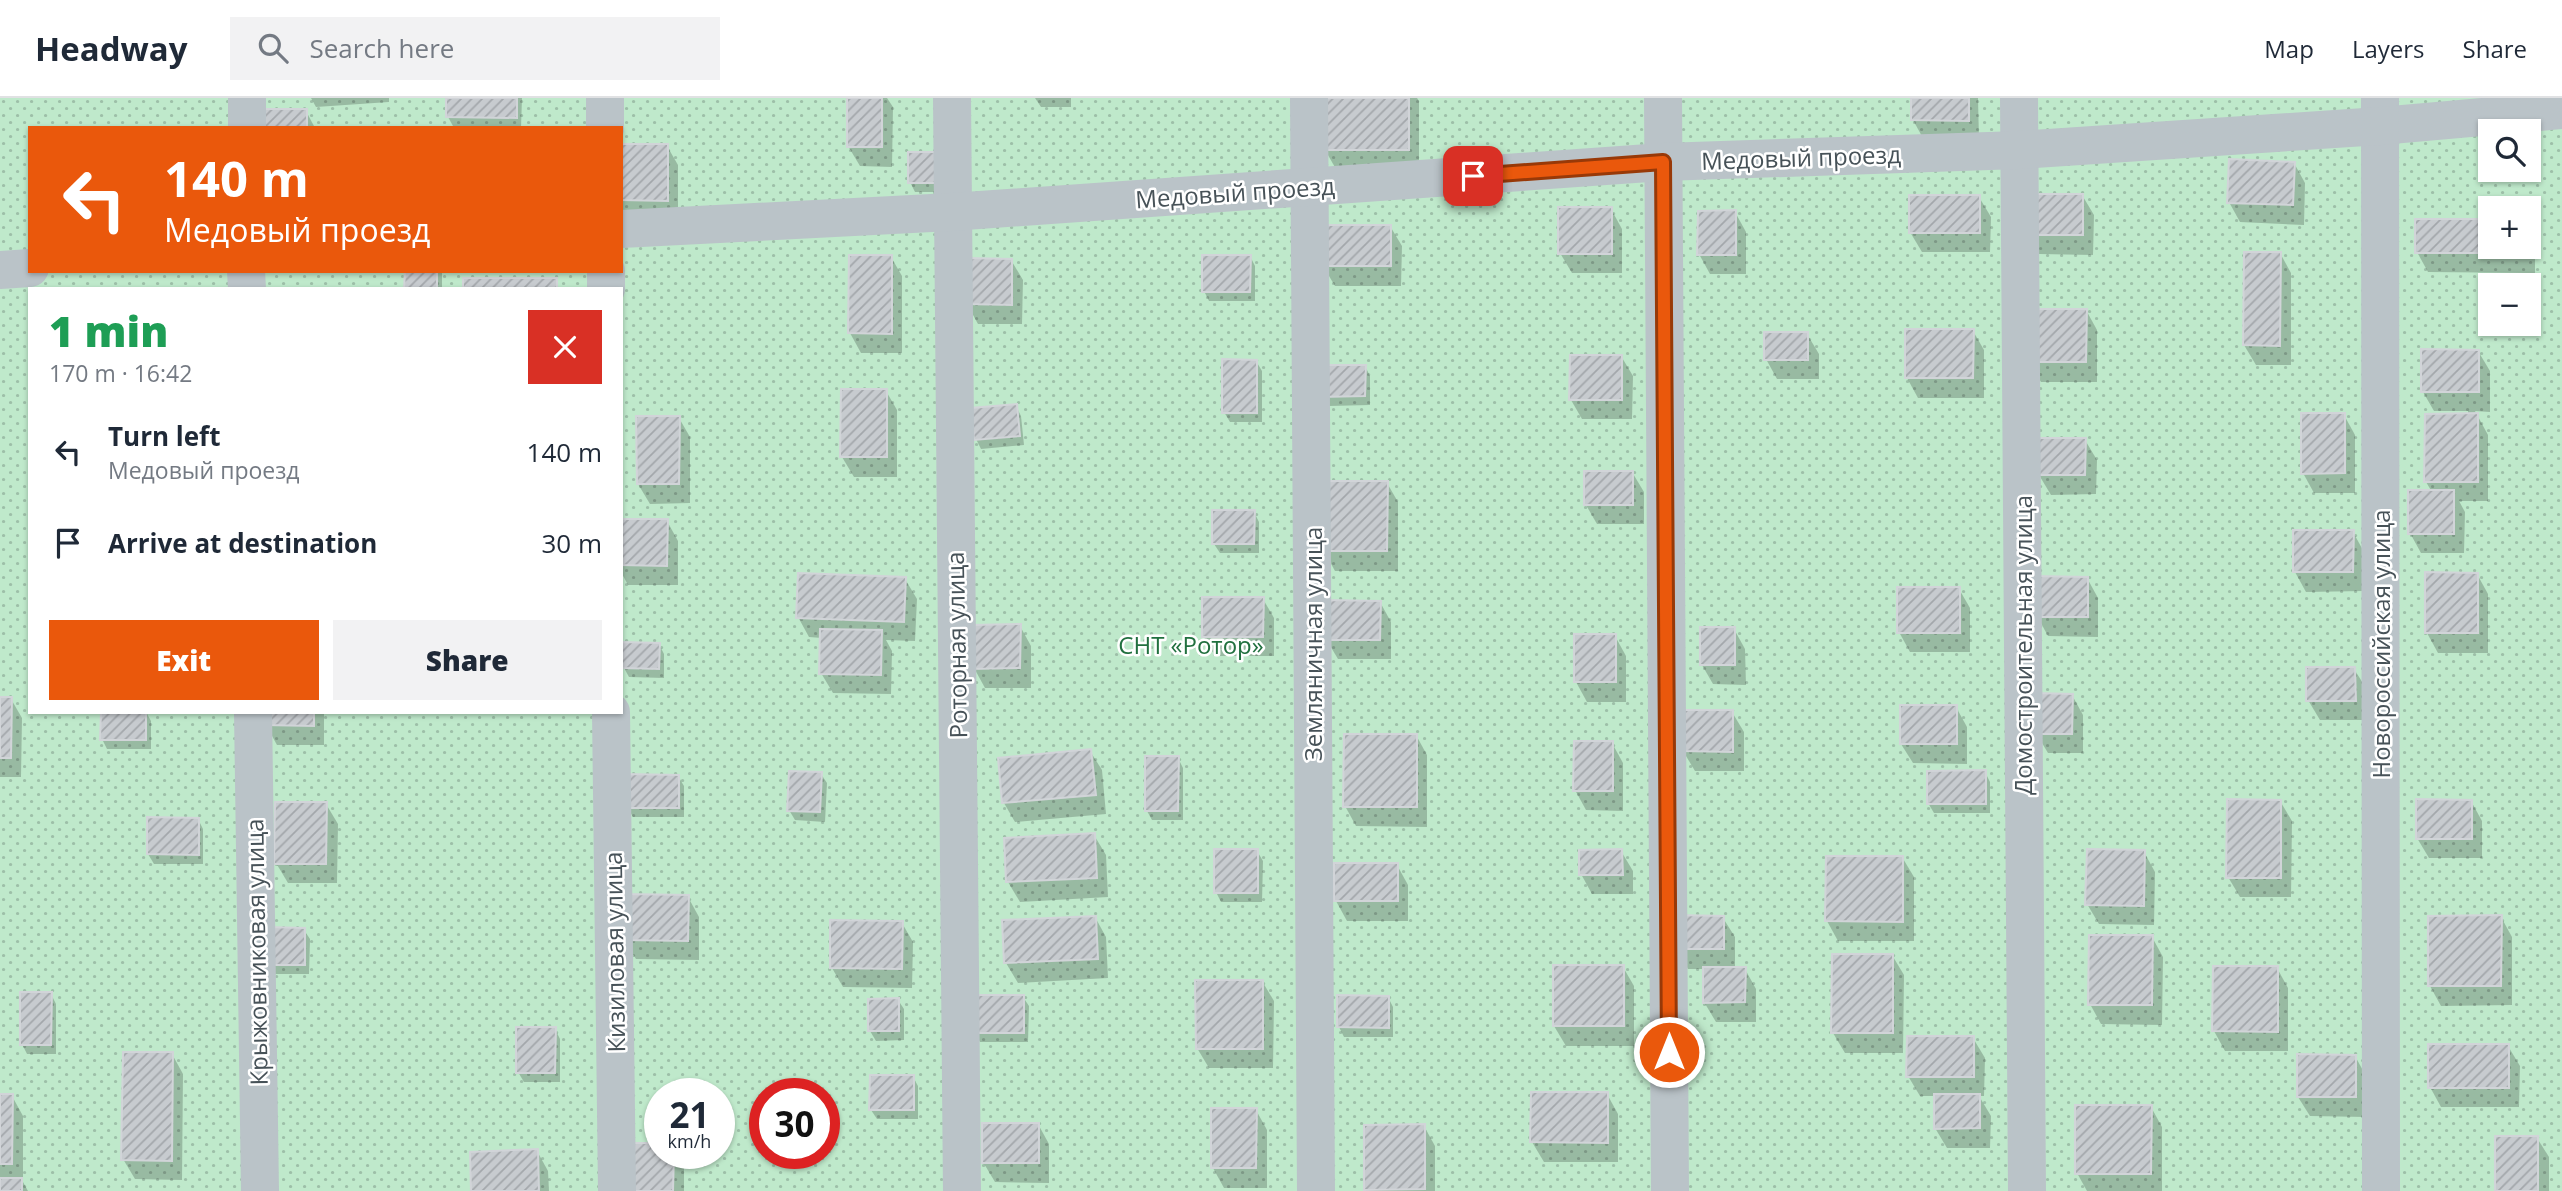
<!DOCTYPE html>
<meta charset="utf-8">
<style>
body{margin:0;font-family:"Open Sans",sans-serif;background:#f2f2f3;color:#1f2937;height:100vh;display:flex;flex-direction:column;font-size:26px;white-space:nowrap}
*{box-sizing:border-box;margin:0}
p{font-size:23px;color:#747a83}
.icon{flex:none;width:38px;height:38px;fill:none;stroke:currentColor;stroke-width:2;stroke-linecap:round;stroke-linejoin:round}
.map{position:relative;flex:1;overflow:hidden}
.sheet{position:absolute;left:28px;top:189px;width:595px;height:427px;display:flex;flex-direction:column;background:#fff;border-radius:0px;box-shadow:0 2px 5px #0004}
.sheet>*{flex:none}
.hud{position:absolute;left:28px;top:28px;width:595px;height:147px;border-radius:0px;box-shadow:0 2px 5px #0004;background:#ea580c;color:#fff;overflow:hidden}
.tools{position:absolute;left:2478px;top:21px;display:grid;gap:14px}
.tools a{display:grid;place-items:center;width:63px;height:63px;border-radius:0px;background:#fff;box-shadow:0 2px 5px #0004;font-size:35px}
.speed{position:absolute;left:644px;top:980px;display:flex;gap:14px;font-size:35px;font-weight:700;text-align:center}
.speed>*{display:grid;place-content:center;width:91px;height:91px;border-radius:50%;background:#fff;box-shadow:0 2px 5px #0004;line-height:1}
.speed small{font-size:18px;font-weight:400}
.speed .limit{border:10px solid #d22;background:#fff;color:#111}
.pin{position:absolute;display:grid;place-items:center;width:60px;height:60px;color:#fff;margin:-30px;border-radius:14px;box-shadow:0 4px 10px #0006}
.me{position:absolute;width:77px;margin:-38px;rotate:0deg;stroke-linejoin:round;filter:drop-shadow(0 0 5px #0008)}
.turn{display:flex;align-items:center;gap:24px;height:147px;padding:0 21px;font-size:32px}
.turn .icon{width:91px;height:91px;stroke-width:2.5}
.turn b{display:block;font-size:49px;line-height:60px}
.round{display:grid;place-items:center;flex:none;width:74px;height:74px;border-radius:0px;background:#f2f2f3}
.overview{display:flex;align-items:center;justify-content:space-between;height:119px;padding:0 21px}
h1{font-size:42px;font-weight:800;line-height:52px;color:#1e9e55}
.cta{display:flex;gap:14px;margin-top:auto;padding:14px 21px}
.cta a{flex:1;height:80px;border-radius:0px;background:#ea580c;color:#fff;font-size:28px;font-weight:800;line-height:80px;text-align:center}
.cta a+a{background:#f2f2f3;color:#1f2937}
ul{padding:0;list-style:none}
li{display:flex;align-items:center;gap:21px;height:91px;padding:0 21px}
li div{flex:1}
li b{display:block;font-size:26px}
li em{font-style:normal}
header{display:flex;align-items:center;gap:42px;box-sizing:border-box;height:98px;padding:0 35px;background:#fff;border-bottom:2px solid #e0e1e3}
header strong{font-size:33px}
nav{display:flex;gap:38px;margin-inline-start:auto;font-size:24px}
.search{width:490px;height:63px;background:#f2f2f3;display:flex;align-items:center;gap:18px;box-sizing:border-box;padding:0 24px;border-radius:0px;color:#747a83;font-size:26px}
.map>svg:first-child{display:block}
.garden{fill:url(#garden-dots);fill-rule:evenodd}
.shadow{fill:#0003}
.building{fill:url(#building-hatch);stroke:#d1d4d8;stroke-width:2}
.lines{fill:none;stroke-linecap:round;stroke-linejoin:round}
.minor{stroke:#bac3c8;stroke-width:38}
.route-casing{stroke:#983908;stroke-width:18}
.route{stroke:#ea580c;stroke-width:12}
.labels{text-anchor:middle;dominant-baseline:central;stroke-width:5;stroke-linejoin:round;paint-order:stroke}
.street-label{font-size:24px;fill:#475258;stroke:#fff}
.park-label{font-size:24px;fill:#21703f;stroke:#fff}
</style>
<header>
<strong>Headway</strong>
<div class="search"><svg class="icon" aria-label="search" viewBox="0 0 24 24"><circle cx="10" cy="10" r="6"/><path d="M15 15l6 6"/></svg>Search here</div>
<nav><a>Map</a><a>Layers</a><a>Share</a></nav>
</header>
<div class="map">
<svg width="2562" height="1093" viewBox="0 0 2562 1093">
<defs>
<pattern id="garden-dots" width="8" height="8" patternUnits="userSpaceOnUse" patternTransform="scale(1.75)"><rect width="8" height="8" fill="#bfe9cb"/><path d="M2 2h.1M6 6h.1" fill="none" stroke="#9dbfa8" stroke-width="1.8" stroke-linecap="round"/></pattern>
<pattern id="building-hatch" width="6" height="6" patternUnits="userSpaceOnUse" patternTransform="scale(1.75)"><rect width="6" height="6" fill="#c7cbcf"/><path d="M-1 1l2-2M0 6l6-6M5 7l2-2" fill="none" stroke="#a3a7ab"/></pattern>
</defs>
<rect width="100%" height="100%" fill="#efeded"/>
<!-- garden -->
<path class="garden" d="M0,0h2562v1093h-2562zM30,30h591v143h-591zM2490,33h39v39h-39zM2490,110h39v39h-39zM2490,187h39v39h-39zM30,191h591v423h-591zM660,996h59v59h-59zM765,996h59v59h-59z"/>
<!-- shadow -->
<g class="shadow">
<path d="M311,0h78v4l-73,5z"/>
<path d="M448,0h74l-1,30 -68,-2 -5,-9z"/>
<path d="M849,0h38l6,9 -1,60 -32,-1 -12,-20z"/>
<path d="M1035,0h36v9h-30z"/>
<path d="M1325,0h92l2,3v69l-83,-1 -11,-19z"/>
<path d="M1913,0h65l1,42h-55l-11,-20z"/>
<path d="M306,13l9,17h-52z"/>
<path d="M621,47l46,1 11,19v55l-57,-6z"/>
<path d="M910,56l38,38h-33l-5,-10z"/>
<path d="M2294,65l11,20 -1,42 -64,-3 -11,-20z"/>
<path d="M2082,97l12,20 -1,40 -54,-1 -11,-20z"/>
<path d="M1979,99l12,20 -1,35h-68l-12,-20z"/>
<path d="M1611,111l11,20v44h-50l-12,-20z"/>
<path d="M1735,114l11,20v42h-36l-11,-20z"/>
<path d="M2417,122h73v27h39v-18l6,11v33l-107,-1 -11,-20z"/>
<path d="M1390,128l12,20 -1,40h-66l-12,-20z"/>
<path d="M2280,155l11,20v92h-35l-12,-20z"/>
<path d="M1250,158l5,10v35h-46l-5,-10z"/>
<path d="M891,159l11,19v77h-41l-11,-20z"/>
<path d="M1011,162l12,20 -1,44h-44l-11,-20z"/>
<rect x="406" y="173" width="36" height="18"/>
<path d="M2086,212l11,20v52h-56l-12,-20z"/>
<path d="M1973,233l11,19v48h-66l-11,-20z"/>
<path d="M1807,236l12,20v25h-42l-11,-20z"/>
<path d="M2478,253l12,20v41l-15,-1 13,24v66h-29l6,11 -1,41h-43l-11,-20 22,-41 -6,-10 42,-67v-4h-34l-11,-19z"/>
<path d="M1621,258l12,20 -1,43h-50l-11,-19z"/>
<path d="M1256,263l6,10v51h-32l-6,-10z"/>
<path d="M1365,268l5,10v29l-41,1 -6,-10z"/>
<path d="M886,293l11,19v67h-43l-12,-20z"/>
<path d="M1016,308l5,10 3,29 -43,4 -5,-10z"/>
<path d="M2344,317l11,20v58h-41l-11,-20z"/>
<path d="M679,320l11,19v66l-40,1 -12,-20z"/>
<path d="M2085,342l12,20 -1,34 -45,1 -12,-20z"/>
<path d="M1632,374l12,20v32h-47l-11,-19z"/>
<path d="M1387,385l11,19v69h-63l-11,-20z"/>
<path d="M1254,414l5,10v31h-39l-6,-9z"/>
<path d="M621,423h46l11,20v44h-50l-7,-13z"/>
<path d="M2353,434l11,20v39l-58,1 -11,-20z"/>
<path d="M2477,476l11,20v59h-50l-11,-20z"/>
<path d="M2087,480l11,20v39l-50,-1 -11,-20z"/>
<path d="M905,481l12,20 -2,42 -29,-1 6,11 -1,43 -58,-1 -12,-20 1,-35 -13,-1 -11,-20z"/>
<path d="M1959,491l11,19v44h-60l-11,-20z"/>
<path d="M1263,501l11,19v38h-59l-12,-20z"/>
<path d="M1380,504l11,20v37h-53l-12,-20z"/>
<path d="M1020,528l11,20v42h-46l-11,-20z"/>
<path d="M1734,531l11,20 1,36 -33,-1 -11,-19z"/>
<path d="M1615,538l11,20v46h-39l-11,-20z"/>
<path d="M659,546l5,10v24l-35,-1 -5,-9z"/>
<path d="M2354,571l12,19v32h-46l-12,-20z"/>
<path d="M2072,597l11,20v38h-35l-12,-20z"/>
<path d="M0,601h11l11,19 -1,59h-21z"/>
<path d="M1956,609l11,20v37l-54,-1 -12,-19z"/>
<path d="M146,614l5,9v28h-44l-5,-10z"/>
<path d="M266,614h58v33h-47l-11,-20z"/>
<path d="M1732,614l12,20v39h-49l-12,-20z"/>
<path d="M1416,637l11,20v72l-71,-1 -11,-20z"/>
<path d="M1612,645l11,20v48l-37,-1 -11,-20z"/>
<path d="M1090,653l12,19 4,44 -91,8 -11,-19z"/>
<path d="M1178,660l5,10v52h-31l-5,-9z"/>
<path d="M1985,674l5,10v31h-56l-6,-10z"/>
<path d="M821,676l6,9 -2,39 -30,-2 -6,-10z"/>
<path d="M678,678l6,10v31h-51l-6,-10z"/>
<path d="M2280,703l12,20 -1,76h-51l-12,-20z"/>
<path d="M2471,703l11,20v37h-53l-12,-20z"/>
<path d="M326,706l12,20 -1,59h-49l-12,-20z"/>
<path d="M198,721l5,10v35h-49l-6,-10z"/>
<path d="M1094,737l12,20 2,42 -88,5 -12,-20z"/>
<path d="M1257,753l6,10 -1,41h-41l-5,-10z"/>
<path d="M1621,753l12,20v23h-41l-11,-20z"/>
<path d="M2144,754l11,20 -1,53 -55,-1 -12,-20z"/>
<path d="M1902,759l12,20v64h-76l-11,-20z"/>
<path d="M1397,767l11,20v36h-61l-11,-20z"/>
<path d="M688,799l11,20v43l-63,-1 -12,-20z"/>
<path d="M1095,819l11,20 2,41 -90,5 -12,-20z"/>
<path d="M2501,819l11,20v68l-71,1 -11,-20z"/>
<path d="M1723,820l12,19v32h10l11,20v33h-40l-12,-20 1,-33h-17l-11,-20z"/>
<path d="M902,825l11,19 -1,46 -69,-1 -11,-19z"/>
<path d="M304,832l6,9 -1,35h-35l-5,-10z"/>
<path d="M2152,839l11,20 -1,68 -61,-1 -11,-20z"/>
<path d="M1892,857l12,20 -1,78h-58l-12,-20z"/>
<path d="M1623,869l11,19v60h-68l-12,-20z"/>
<path d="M2277,870l11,20v63h-63l-11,-20z"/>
<path d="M1262,883l12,20 -1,67h-64l-12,-20z"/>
<path d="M51,896l5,10v50h-29l-5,-10z"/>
<path d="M1023,899l6,9 -1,36h-48l-6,-10z"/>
<path d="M1388,899l5,10v30h-49l-5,-10z"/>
<path d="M870,902h28l6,9v31l-28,1 -6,-10z"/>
<path d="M555,931l5,10v43h-36l-6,-10z"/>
<path d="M1973,940l12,20 -1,38h-5l12,20 -1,32h-43l-12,-20 1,-32h-16l-12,-20z"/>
<path d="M2508,948l12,20 -1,41h-78l-11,-20z"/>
<path d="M172,956l11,20 -1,106 -47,-1 -12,-20z"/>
<path d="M2355,958l11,20v41l-56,-1 -12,-19z"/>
<path d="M913,979l5,9v33h-41l-6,-9z"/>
<path d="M1607,996l11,20v48h-74l-12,-20z"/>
<path d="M0,998h12l11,20v66l5,9h-28z"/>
<path d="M2151,1009l11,20v64h-75l-10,-18z"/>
<path d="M1256,1012l11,20v58h-43l-11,-20z"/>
<path d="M1038,1026l11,20v39l-54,-1 -12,-20z"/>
<path d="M1424,1028l11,20v45h-69l-1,-2z"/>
<path d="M2537,1040l12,19v34h-53z"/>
<path d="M537,1053l11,20 1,20h-76z"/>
<path d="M660,1055h18l6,12v26h-54z"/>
</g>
<!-- building -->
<g class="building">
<path d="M446,0h71v20l-71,-1z"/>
<rect x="847" y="0" width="35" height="49"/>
<rect x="1323" y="0" width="86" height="52"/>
<path d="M1911,0h58v23l-58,-1z"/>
<rect x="262" y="11" width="45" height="19"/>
<path d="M621,46h47v57l-47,-1z"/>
<rect x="908" y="54" width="36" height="31"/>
<path d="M2229,61l66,3 -2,43 -66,-2z"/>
<path d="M2027,96h56v41h-57z"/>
<rect x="1909" y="97" width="71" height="38"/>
<rect x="1558" y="109" width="54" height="47"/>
<path d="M1736,112v45h-39l1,-44z"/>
<path d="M2415,121h75v28h34v6h-109z"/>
<rect x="1322" y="127" width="69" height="41"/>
<path d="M2244,154h37l-1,94 -37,-1z"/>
<path d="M849,157h43v79l-44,-1z"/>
<path d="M1202,157h49l-1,37h-48z"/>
<path d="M965,160l47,1v46l-47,-1z"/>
<path d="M405,173h32v18h-33z"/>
<rect x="463" y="180" width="94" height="11"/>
<path d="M2028,211h59l-1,53h-59z"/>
<path d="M1905,231h69l-1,49h-68z"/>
<rect x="1764" y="234" width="44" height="28"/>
<path d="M2421,251l58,1v42h-58z"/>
<path d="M1570,257h52v45h-53z"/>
<path d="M1222,261l35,1v53h-35z"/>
<path d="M1321,267h45l-1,31 -44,1z"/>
<path d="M841,291h46v68h-47z"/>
<path d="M1017,306l3,32 -46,4 -3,-32z"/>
<path d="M2301,315h44v60l-44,1z"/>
<path d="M2478,315v69h-54l1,-68z"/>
<path d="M636,318h44l-1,68h-42z"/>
<path d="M2037,340h49l-1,37h-48z"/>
<rect x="1584" y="373" width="49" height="34"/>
<path d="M1322,383h66l-1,70h-65z"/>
<rect x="2408" y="392" width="46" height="44"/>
<path d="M1212,412h43l-1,34h-42z"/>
<path d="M621,421h47l-1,47 -46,-1z"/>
<path d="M2293,432h61l-1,42h-60z"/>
<path d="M2425,474l53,1v60h-53z"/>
<path d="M798,475l108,4 -2,45 -108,-4z"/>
<path d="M2035,478l53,1v40h-53z"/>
<rect x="1897" y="489" width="63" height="46"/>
<path d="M1202,499h62l-1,40h-61z"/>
<path d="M1325,502l56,1 -1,39h-56z"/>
<path d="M1021,526l-1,44 -48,1v-44z"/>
<rect x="1700" y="529" width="35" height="38"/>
<path d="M820,531l62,1 -1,45 -62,-1z"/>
<rect x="1574" y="536" width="42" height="48"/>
<path d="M622,544l38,1 -1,26 -37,-1z"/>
<path d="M2306,569h49l1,34h-50z"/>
<path d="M2035,595l38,1 -1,40h-38z"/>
<path d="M0,599h12l-1,61h-11z"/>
<rect x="1900" y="607" width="57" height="39"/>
<path d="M1682,612h51v42l-51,-1z"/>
<path d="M101,614h45v28h-46z"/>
<path d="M264,614h50v14l-50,-1z"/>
<path d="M1344,636h73v73h-74z"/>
<path d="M1574,643h39v50h-40z"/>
<path d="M1091,651l5,46 -94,8 -4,-45z"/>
<path d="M1145,658h34l-1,55h-33z"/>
<path d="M1986,672v34h-59v-33z"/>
<path d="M789,673l33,1 -2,40 -33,-1z"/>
<path d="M626,676l53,1v33h-54z"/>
<path d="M2227,701l54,1v78h-55z"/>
<path d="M2416,701l56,1v39h-56z"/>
<path d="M275,704h52l-1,62h-52z"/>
<path d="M147,719l52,1v37l-52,-1z"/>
<path d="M1095,735l2,45 -91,4 -2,-44z"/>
<rect x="1214" y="751" width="44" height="44"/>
<path d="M1622,751l1,26h-44v-25z"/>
<path d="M2087,751l58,1 -1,56 -59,-1z"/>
<path d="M1826,758h77v66l-78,-1z"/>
<rect x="1334" y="765" width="64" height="38"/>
<path d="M623,796l66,1 -1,46 -65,-1z"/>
<path d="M1675,817l49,1v33h-49z"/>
<path d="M2502,817l-1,71h-73v-70z"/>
<path d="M1096,818l2,43 -94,4 -2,-43z"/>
<path d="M830,822l73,1 -1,48 -72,-1z"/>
<path d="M267,829l38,1v37h-38z"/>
<path d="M2089,837h64l-1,70h-64z"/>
<path d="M1832,856h61v79h-62z"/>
<rect x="1553" y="867" width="71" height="61"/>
<path d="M2213,868h65v66l-66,-1z"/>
<path d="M1703,869h43l-1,35 -42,1z"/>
<path d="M1195,882h68v69h-67z"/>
<path d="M20,894h32l-1,53h-31z"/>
<rect x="973" y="897" width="51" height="38"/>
<path d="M1337,897l52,1v32l-52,-1z"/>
<path d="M899,900v33h-31v-32z"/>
<path d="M516,929h40l-1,46h-39z"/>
<path d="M1907,938h67v41h-68z"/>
<rect x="2428" y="946" width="81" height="44"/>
<path d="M123,954h50l-1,109 -51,-1z"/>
<path d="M2297,956l59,1v42h-59z"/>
<path d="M870,977h44v35h-45z"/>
<path d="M1531,994h77v51l-78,-1z"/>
<path d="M0,996h13l-1,70h-12z"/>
<path d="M1934,996h46v34l-46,1z"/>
<path d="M2075,1007h77l-1,69h-76z"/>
<path d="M1211,1010h46l-1,60h-45z"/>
<rect x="982" y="1025" width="57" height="40"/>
<path d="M1425,1026v65l-61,1v-65z"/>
<rect x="2495" y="1038" width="43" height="55"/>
<path d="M629,1045h31v10h14l-1,38h-44z"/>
<path d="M538,1051l1,42h-68l-1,-39z"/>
<rect x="0" y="1080" width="22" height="13"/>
</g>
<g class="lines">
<!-- minor -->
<g class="minor">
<path d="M952,0l10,1093"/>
<path d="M1309,0l7,1093"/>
<path d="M1663,0l7,1093"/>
<path d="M2019,0l8,1093"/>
<path d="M2380,0l1,1093"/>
<path d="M247,30v-30"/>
<path d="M605,30v-30"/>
<path d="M621,131l330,-17 712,-50 356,-12 361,-24 182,-16"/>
<path d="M0,172l30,-2"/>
<path d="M246,173l1,18"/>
<path d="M606,173v18"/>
<path d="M253,614l7,479"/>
<path d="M611,614l6,479"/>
</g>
</g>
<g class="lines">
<defs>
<path id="route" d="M1473,78l190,-14 6,890"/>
</defs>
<!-- route casing -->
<use href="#route" class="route-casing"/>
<!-- route -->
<use href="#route" class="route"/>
</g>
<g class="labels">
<!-- street labels -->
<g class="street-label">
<text transform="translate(1801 59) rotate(-2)">Медовый проезд</text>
<text transform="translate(1235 94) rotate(-4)">Медовый проезд</text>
<text transform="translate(1312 546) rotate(-90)">Земляничная улица</text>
<text transform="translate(2380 546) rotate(-90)">Новороссийская улица</text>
<text transform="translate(956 547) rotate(-91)">Роторная улица</text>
<text transform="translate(2022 547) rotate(-90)">Домостроительная улица</text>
<text transform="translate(256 854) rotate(-91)">Крыжовниковая улица</text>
<text transform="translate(614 854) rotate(-91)">Кизиловая улица</text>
</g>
<!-- park labels -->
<g class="park-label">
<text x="1191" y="546">СНТ «Ротор»</text>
</g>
</g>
</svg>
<div class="tools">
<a><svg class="icon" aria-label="search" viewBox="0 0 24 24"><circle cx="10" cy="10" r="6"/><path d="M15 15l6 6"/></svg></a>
<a>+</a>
<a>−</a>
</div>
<div class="speed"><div>21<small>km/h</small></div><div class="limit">30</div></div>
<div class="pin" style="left:1473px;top:78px;background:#d93025"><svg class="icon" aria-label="arrive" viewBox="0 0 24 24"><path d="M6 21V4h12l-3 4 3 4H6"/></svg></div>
<svg class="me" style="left:1669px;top:954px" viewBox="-20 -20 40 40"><circle r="17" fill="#ea580c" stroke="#fff" stroke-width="3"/><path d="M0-11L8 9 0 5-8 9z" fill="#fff"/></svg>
<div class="hud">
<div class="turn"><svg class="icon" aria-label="left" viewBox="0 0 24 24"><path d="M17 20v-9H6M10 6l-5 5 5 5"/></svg><div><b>140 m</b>Медовый проезд</div></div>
</div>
<section class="sheet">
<div class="overview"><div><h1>1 min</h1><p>170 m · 16:42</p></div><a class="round" style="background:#d93025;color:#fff"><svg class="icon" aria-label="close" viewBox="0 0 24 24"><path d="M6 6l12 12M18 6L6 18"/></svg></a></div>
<ul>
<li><svg class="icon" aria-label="left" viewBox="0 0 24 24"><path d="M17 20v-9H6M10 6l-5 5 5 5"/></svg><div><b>Turn left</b><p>Медовый проезд</p></div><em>140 m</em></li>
<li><svg class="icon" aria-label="arrive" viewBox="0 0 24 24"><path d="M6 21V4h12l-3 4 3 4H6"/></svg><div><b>Arrive at destination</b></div><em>30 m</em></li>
</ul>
<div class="cta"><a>Exit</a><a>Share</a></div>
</section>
</div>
